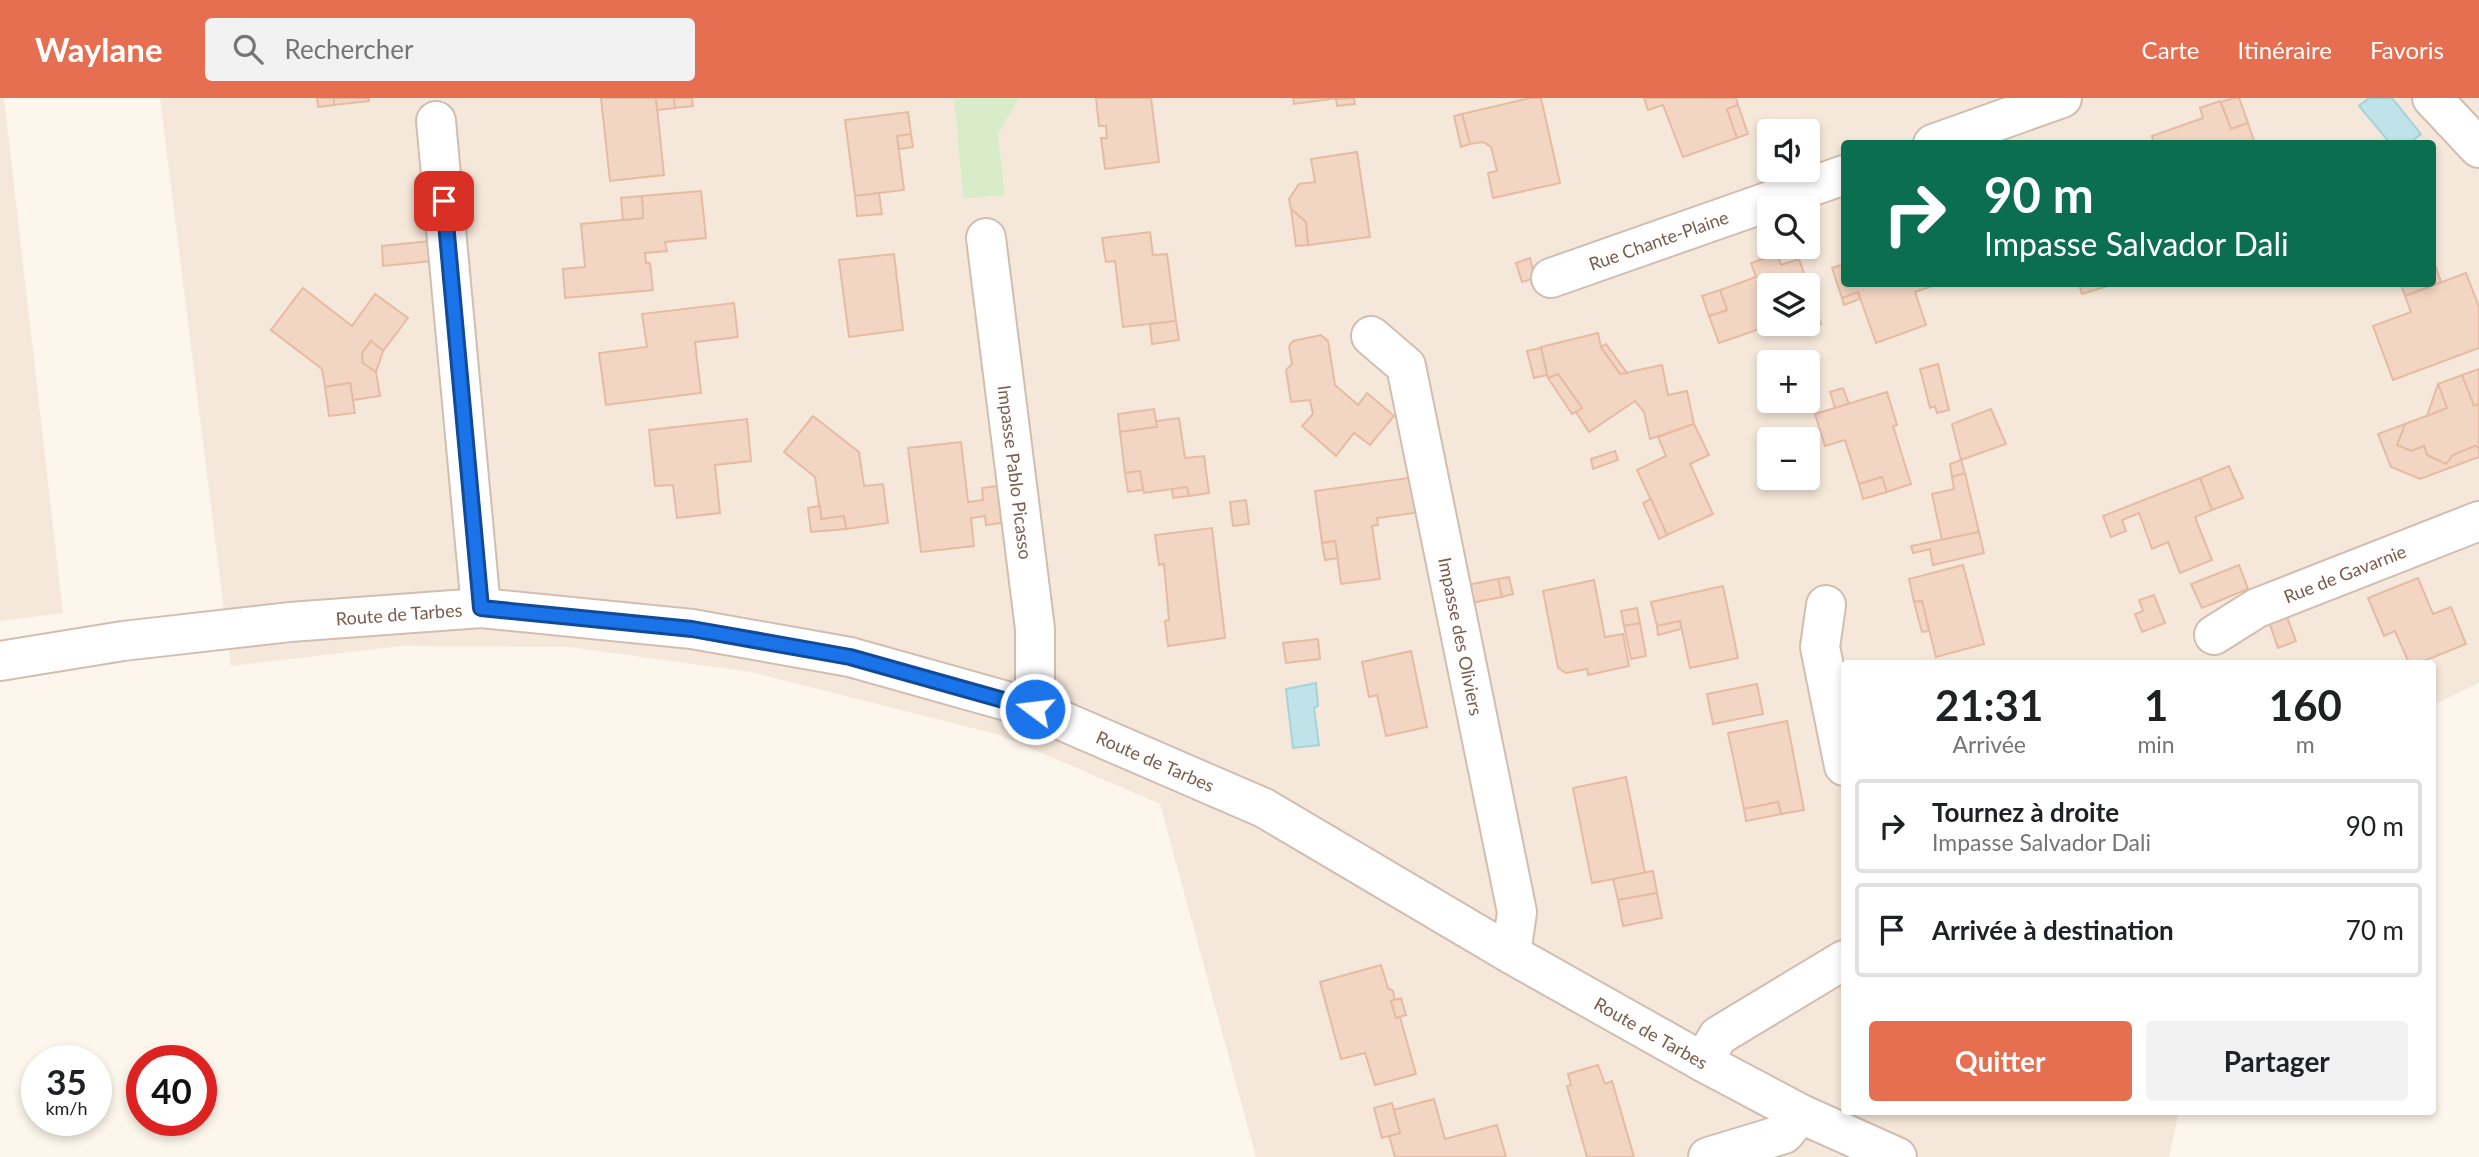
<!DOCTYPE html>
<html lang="fr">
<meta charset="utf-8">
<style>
body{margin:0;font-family:Lato,sans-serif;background:#f2f2f2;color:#202124;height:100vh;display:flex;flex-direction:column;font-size:26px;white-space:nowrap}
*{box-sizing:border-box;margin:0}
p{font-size:23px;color:#757577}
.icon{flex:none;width:38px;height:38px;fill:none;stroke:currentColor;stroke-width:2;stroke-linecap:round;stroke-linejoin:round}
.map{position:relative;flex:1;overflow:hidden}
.sheet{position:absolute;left:1841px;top:562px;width:595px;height:455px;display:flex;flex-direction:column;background:#fff;border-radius:7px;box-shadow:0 4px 10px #0003}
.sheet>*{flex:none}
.top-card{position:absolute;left:1841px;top:42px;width:595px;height:147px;border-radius:7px;box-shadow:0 4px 10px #0003;background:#0b6e4f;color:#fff;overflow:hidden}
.tools{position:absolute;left:1757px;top:21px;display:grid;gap:14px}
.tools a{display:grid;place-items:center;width:63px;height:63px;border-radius:7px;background:#fff;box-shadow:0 4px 10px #0003;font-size:35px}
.speed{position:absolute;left:21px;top:947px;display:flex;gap:14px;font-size:35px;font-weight:700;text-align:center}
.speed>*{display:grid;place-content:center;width:91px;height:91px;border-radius:50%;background:#fff;box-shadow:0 4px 10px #0003;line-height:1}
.speed small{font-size:18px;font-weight:400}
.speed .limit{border:10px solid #d22;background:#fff;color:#111}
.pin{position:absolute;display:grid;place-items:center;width:60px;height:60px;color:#fff;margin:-30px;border-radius:14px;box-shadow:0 4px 10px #0006}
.me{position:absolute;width:77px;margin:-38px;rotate:285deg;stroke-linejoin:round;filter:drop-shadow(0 0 5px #0008)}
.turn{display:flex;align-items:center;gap:24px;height:147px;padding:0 28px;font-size:32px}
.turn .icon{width:91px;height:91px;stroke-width:2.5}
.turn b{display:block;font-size:49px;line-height:60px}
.eta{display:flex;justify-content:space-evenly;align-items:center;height:119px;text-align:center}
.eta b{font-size:42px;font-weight:700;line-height:49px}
.primary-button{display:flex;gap:14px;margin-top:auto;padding:14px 28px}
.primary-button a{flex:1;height:80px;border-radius:7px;background:#e76f51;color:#fff;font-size:28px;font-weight:700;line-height:80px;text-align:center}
.primary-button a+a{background:#f2f2f2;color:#202124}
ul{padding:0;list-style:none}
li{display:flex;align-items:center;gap:21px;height:94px;margin:0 14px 10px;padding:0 14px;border:4px solid #e0e0e0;border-radius:7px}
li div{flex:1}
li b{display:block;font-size:26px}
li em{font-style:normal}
header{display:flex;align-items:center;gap:42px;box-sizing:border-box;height:98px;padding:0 35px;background:#e76f51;color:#fff}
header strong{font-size:33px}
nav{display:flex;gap:38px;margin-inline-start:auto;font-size:24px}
.search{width:490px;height:63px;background:#f2f2f2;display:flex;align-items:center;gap:18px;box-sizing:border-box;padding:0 24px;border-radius:7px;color:#757577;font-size:26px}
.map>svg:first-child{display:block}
.residential{fill:#f5e8da;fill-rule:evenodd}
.green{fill:#d8ecc9}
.water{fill:#bfe3e8;stroke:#a5d3da;stroke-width:2}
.building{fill:#f3d5c3;stroke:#e6bba3;stroke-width:2}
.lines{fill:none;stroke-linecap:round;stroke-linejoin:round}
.minor-casing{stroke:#d1beb0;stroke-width:42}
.minor{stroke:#fff;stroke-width:38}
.route-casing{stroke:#114b97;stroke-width:18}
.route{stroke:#1a73e8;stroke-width:12}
.labels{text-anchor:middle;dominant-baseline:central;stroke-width:5;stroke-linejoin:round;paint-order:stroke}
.street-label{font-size:18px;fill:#7a5c4d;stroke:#fffaf3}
</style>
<header>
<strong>Waylane</strong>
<div class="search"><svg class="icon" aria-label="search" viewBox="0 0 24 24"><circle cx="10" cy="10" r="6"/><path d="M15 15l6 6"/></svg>Rechercher</div>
<nav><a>Carte</a><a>Itinéraire</a><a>Favoris</a></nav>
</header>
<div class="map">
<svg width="2479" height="1059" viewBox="0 0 2479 1059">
<rect width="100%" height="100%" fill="#fdf6ec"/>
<!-- residential -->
<g class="residential">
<path d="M0,0h4l59,515 -63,8z"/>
<path d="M160,0h794l9,101 42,-4 -7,-61 21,-36h1460v585l-46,22 -1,-42h-588v448h335l-10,46h-913l-96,-353 -160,-69 -249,-63 -182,-25 -167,-1 -171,20zM1769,33h39v39h-39zM1844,46h588v140h-588zM1769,110h39v39h-39zM1769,187h39v39h-39zM1769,264h39v39h-39zM1769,341h39v39h-39z"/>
</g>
<!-- green -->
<path class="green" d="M954,0h65l-21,36 7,61 -42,4z"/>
<!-- water -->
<g class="water">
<path d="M2369,0h23l29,36 -11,9h-20l-31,-37z"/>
<path d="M1316,585l2,23 -4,2 5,37 -26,3 -7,-59z"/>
</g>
<!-- building -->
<g class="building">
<path d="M317,0h17v7l-16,2z"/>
<path d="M334,0h35v3l-35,4z"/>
<path d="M601,0h55l8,77 -54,6z"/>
<path d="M656,0h18l1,10 -18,2z"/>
<path d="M674,0h18l1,8 -18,2z"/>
<path d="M1096,0h55l8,64 -54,7 -4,-31h6l-1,-12h-7z"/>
<path d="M1293,0h46l-45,6z"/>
<path d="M1354,0l1,6 -18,2 -1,-7z"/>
<path d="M1530,0h11l19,85 -67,15 -5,-25 9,-2 -6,-24 -8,-5 -13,2 -8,-30z"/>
<path d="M1644,0h92l2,7 -11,4 10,29 -54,19 -20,-52 -15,5z"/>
<path d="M2234,0h5l9,25 -17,6 -10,-27z"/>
<path d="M2220,3l11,28 17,-6 7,21h-101l-2,-8 51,-18 -3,-10z"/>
<path d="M1738,7l10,29 -11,4 -10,-29z"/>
<path d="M908,14l3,22 -14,2 7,54 -49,6 -10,-76z"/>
<path d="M1462,16l8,30 -9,3 -7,-31z"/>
<path d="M911,36l2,13 -14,2 -2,-13z"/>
<path d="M1357,54l13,85 -62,8 -2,-23 -15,-13 -2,-10 10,-15 16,-2 -4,-23z"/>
<path d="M701,93l5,47 -41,4 2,9 -22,2 1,10h4l3,27 -88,8 -2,-29 22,-2 -4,-43 62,-6 -1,-22z"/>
<path d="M879,95l3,21 -25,2 -2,-20z"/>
<path d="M642,98l1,22 -20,2 -2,-22z"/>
<path d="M1291,111l15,13 2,23 -12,1z"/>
<path d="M1150,134l3,23 14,-1 9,67 -53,6 -8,-66 -9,1 -4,-24z"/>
<path d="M430,143l2,20 -49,5 -1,-20z"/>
<path d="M894,156l9,76 -54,7 -10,-77z"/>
<path d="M1777,156l4,11 18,-6 9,26h-39v39h5l-55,19 -10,-27 18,-6 -7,-20 36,-13 -5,-14z"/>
<path d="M1530,160l5,20 -13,4 -6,-19z"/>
<path d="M1844,166v20h88v2l-17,6 11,33 -50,18 -18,-51 -16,6 -10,-30z"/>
<path d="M2435,167l6,17 -36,14 -4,-12h31v-18z"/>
<path d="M2466,175l13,34v41l-86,32 -20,-54 38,-14 -6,-16z"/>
<path d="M2079,186h35l-32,10z"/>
<path d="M1808,187l13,39 -18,6 -2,-6h7z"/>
<path d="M303,190l49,38 23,-32 33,24 -25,33 -12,-10 -9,12 1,10 13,9 4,24 -27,4 -3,-17 -25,4 -3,-18 -51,-39z"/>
<path d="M1720,192l7,20 -18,6 -7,-20z"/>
<path d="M1858,194l2,7 -16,6 -2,-7z"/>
<path d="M734,205l4,34 -43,5 6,51 -95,12 -7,-52 48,-6 -5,-33z"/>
<path d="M1176,223l3,19 -27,4 -2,-20z"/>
<path d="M1598,235l3,14 19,27 42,-9 6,30 19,-4 7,33 -44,15 -6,-27 -9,-11 -46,31 -13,-20 6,-4 -24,-34 -10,4 -7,-31z"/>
<path d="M1321,237l7,6 7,44 23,20 9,-12 27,23 -24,29 -16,-12 -18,23 -34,-30 11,-12 -3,-14 -19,2 -5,-32 6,-6 -3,-18 4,-5z"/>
<path d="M371,243l12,10 -7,21 -13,-9 -1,-10z"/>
<path d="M1606,246l21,29 -7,1 -19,-27z"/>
<path d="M1541,250l6,27 -13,3 -7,-27z"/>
<path d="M1938,266l11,46 -12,3 -2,-7 -5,2 -10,-39z"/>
<path d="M2479,271v35l-5,2 -12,-31z"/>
<path d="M1558,276l24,34 -10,6 -24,-36z"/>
<path d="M2462,277l12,31 5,-2v44l-4,-2 -22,9 -7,9 -19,-9 -3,-9 -13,5 -14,-6 8,-21 42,-16 -9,-24z"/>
<path d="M350,285l5,30 -26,3 -4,-29z"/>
<path d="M2438,286l9,24 -20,8z"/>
<path d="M1843,290l6,16 -14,4 -5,-16z"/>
<path d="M1887,294l10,33 -4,1 18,58 -24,8 -5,-15 -23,7 -14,-44 -20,6 -10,-32z"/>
<path d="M1154,311l3,18 -37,5 -2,-18z"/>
<path d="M1991,311l15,35 -45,16 -9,-36z"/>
<path d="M813,318l46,36 5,34 19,-2 5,39 -42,6 -2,-13 -23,3 -6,-42 -31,-25z"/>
<path d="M1179,320l6,40 19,-2 5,37 -20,3 -2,-9 -43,6 -4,-22 -15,2 -5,-41 37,-5 -1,-6z"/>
<path d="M747,321l4,42 -36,4 5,48 -43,5 -4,-33 -18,1 -6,-56z"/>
<path d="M1694,326l15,31 -19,9 23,50 -46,21 -30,-65 29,-14 -8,-19z"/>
<path d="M2405,326l-8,21 14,6 13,-5 3,9 19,9 7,-9 22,-9 4,2v9l-59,22 -29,-12 -13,-33z"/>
<path d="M961,344l7,60 15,-2 -1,-12 22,-3 4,37 -22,3 -1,-9 -14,2 3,28 -53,6 -13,-104z"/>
<path d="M1615,353l3,9 -25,9 -2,-10z"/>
<path d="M1961,362l4,13 -13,4 -2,-13z"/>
<path d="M2229,368l14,32 -31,12 -12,-32z"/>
<path d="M1140,373l3,19 -15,2 -3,-19z"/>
<path d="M1965,375l14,59 -37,8 -10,-46 22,-5 -2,-12z"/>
<path d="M1415,379l6,35 -44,6 1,7 -6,1 8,53 -39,5 -6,-43 -13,2 -7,-52z"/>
<path d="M1882,379l5,15 -24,7 -4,-15z"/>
<path d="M2200,380l12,32 -17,7 17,43 -32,13 -12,-31 -16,7 -13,-36 -17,7 4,11 -15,6 -8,-21z"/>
<path d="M1187,389l2,9 -16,2 -1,-9z"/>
<path d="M1651,401l16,36 -8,4 -16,-36z"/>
<path d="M1246,402l3,24 -16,2 -3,-24z"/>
<path d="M820,408l1,13 23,-3 2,13 -35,3 -3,-24z"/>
<path d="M1212,430l13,110 -57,8 -3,-25 4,-1 -5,-56 -5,1 -4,-30z"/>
<path d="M1979,434l5,21 -51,12 -3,-16 -17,4 -2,-7z"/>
<path d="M1335,443l3,17 -13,2 -3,-17z"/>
<path d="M1963,467l21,79 -48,13 -14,-56 -8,1 -5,-23z"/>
<path d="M2239,467l9,24 -46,19 -11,-24z"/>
<path d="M1509,479l4,17 -11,3 -4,-18z"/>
<path d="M2418,480l15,36 18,-7 15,37 -47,19h-10l-14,-32 -11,5 -16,-38z"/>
<path d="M1498,481l4,18 -31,6 -4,-18z"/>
<path d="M1594,482l11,57 18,-3 6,32 -41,9 -1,-6 -21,4 -8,-5 -15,-77z"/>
<path d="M1723,488l15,72 -48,10 -10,-47 -23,5 -6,-24z"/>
<path d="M2154,497l11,28 -23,9 -7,-18 8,-3 -4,-11z"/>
<path d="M1922,503l7,30 -7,1 -8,-30z"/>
<path d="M1637,510l3,15 -16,3 -3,-15z"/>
<path d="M2285,514l11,29 -18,7 -10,-29z"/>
<path d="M1680,523l1,8 -23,6 -1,-9z"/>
<path d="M1640,525l6,33 -15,3 -7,-33z"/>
<path d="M1318,541l2,20 -34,4 -3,-20z"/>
<path d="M1411,553l16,76 -41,9 -9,-41 -8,2 -7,-35z"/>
<path d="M1757,586l6,30 -50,10 -6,-30z"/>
<path d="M1787,623l17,89 -23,4 -3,-12 -34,7 -16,-76z"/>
<path d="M1626,679l19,96 -53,10 -19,-95z"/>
<path d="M1778,704l3,12 -35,7 -2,-12z"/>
<path d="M1653,773l4,22 -39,7 -5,-21z"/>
<path d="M1657,795l5,25 -39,8 -5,-26z"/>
<path d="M1381,867l7,23 5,3 2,9 -4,1 5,17 4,-1 16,57 -41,11 -10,-32 -24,6 -21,-77z"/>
<path d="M1401,900l5,17 -10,3 -5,-17z"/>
<path d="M1598,967l7,19 7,-3 22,76h-47l-20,-71 4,-1 -3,-11z"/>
<path d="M1434,1001l11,40 52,-14 9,32h-111l-6,-21 11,-3 -7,-23z"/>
<path d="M1392,1005l8,30 -18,5 -8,-30z"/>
</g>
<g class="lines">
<defs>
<g id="minor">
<path d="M2432,0l47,50"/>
<path d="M436,23l45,487"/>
<path d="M1933,46l129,-46"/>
<path id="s1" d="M986,140l49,391v80"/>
<path id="s2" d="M1551,180l293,-103"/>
<path id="s3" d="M1371,238l35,30 111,546 -6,42"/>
<path d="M1826,507l-6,42 24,119"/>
<path id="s4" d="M2214,537l43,-27 222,-87"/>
<path id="s5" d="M0,563l123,-20 167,-19 191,-14 211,21 158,28 185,52 229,99 247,146 192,108 98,52 96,43"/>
<path d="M1703,964l15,-26 126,-76"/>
<path d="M1708,1059l76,-23 17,-20"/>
</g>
</defs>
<!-- minor casing -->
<use href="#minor" class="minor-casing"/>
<!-- minor -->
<use href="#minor" class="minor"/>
</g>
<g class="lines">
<defs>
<path id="route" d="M444,103l37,407 211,21 158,28 185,52"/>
</defs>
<!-- route casing -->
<use href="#route" class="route-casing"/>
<!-- route -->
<use href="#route" class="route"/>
</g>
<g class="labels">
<!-- street labels -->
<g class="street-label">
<text stroke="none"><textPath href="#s2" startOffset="114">Rue Chante-Plaine</textPath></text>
<text stroke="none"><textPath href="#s1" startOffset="236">Impasse Pablo Picasso</textPath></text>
<text stroke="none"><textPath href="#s4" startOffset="145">Rue de Gavarnie</textPath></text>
<text stroke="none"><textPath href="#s5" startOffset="402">Route de Tarbes</textPath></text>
<text stroke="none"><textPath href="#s3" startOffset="322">Impasse des Oliviers</textPath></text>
<text stroke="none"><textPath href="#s5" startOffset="1180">Route de Tarbes</textPath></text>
<text stroke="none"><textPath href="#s5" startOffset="1746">Route de Tarbes</textPath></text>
</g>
</g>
</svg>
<div class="tools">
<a><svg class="icon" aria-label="sound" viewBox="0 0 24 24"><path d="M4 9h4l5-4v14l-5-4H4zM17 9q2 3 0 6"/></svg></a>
<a><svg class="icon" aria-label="search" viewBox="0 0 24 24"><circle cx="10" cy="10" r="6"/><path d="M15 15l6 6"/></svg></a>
<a><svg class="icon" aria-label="layers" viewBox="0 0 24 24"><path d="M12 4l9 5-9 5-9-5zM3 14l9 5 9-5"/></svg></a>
<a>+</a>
<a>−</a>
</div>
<div class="speed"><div>35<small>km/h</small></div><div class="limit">40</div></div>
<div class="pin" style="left:444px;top:103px;background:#d93025"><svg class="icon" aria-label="arrive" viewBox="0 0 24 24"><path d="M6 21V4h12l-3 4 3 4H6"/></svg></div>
<svg class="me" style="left:1035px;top:611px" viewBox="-20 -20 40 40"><circle r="17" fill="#1a73e8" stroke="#fff" stroke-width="3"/><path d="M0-11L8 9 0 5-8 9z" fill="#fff"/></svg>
<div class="top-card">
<div class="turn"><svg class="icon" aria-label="right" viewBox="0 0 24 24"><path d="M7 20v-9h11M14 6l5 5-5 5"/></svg><div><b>90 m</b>Impasse Salvador Dali</div></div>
</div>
<section class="sheet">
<div class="eta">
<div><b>21:31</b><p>Arrivée</p></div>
<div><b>1</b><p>min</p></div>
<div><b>160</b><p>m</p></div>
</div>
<ul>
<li><svg class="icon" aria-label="right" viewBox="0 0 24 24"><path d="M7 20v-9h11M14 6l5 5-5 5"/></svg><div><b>Tournez à droite</b><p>Impasse Salvador Dali</p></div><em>90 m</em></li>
<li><svg class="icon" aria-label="arrive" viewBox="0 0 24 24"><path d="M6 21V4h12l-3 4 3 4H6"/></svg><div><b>Arrivée à destination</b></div><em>70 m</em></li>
</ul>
<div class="primary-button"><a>Quitter</a><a>Partager</a></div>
</section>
</div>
